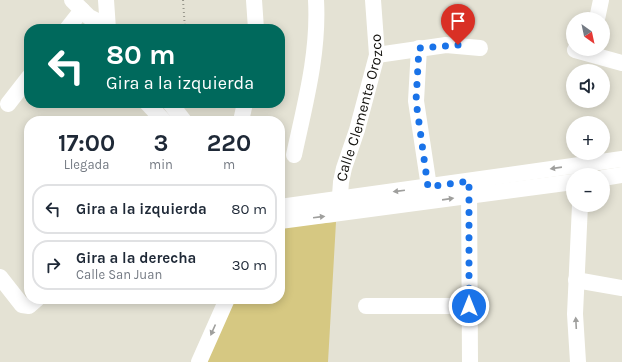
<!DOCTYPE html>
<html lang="es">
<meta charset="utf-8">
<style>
body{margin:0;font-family:Karla,sans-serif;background:#f6f6f7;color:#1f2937;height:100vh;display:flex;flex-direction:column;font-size:15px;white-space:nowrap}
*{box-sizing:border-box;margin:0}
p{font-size:13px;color:#747a83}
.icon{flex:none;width:22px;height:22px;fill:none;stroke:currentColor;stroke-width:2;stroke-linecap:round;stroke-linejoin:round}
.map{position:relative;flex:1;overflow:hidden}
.drawer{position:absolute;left:24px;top:116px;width:261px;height:188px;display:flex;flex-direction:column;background:#fff;border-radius:16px;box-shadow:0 2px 10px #0003}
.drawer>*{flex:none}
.hud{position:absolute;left:24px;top:24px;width:261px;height:84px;border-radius:16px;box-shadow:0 2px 10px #0003;background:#00695c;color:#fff;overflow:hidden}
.needle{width:26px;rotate:147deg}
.buttons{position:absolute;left:566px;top:12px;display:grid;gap:8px}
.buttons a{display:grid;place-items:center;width:44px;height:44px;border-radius:50%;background:#fff;box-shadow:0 2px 10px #0003;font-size:20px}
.pin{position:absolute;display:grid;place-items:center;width:34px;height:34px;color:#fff;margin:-41px -17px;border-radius:50% 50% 50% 0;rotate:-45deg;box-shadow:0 0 4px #0007}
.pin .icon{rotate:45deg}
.me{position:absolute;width:44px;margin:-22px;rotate:0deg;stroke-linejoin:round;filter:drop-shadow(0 0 3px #0008)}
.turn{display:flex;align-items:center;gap:14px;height:84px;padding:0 16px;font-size:18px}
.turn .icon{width:52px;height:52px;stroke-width:2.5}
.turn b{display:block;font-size:28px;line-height:34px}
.eta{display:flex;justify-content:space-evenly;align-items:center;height:68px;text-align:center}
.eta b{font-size:24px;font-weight:700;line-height:28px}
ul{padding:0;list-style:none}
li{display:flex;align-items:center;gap:12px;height:50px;margin:0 8px 6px;padding:0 8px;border:2px solid #e0e1e3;border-radius:16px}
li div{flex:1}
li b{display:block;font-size:15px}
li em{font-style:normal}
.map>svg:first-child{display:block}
.green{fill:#d6c882}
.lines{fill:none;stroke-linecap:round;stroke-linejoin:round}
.path{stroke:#97968b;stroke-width:2;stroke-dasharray:1 3;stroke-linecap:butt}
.minor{stroke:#fff;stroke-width:16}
.oneway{fill:#9f9f9d}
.route{stroke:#1a73e8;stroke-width:7;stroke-dasharray:0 12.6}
.labels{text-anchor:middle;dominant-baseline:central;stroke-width:4;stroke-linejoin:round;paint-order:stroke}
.street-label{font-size:15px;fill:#100f0b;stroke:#f1efe1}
</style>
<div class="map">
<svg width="622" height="362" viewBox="0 0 622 362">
<rect width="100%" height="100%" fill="#e4e2d4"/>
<!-- green -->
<path class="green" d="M336,222l-8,140h-120l-1,-3 28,-60h45v-72z"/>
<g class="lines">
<!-- path -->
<path class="path" d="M183,0l2,29"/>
<!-- minor -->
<g class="minor">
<path d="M72,0l17,17 18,9"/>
<path d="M106,0l2,29"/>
<path d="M254,0l2,29"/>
<path d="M597,19l4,-19"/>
<path d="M67,29l15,-19"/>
<path d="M419,48l-3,53 13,86"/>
<path d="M575,50l47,13"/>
<path d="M377,55l69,-10 34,3"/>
<path d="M147,103l17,18"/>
<path d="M170,103l14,18"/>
<path d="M8,104l21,-27"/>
<path d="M241,121l4,-18"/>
<path d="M294,155c11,-51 25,-102 22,-155"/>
<path d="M603,178l19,-3"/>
<path d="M469,186l1,176"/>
<path d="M280,207l342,-48"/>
<path id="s1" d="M339,209l2,-27 3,-14 13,-38 20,-75 -4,-55"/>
<path d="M280,221l293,-39"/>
<path d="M0,277l22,28 7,1 8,-7"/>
<path d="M576,280l46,8"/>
<path d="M366,306h103"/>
<path d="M199,362l28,-63"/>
<path d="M578,362l-3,-48 5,-109"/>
</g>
</g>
<!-- one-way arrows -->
<defs><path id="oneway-solid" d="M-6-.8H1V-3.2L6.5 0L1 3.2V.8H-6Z"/></defs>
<g class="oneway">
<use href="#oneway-solid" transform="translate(556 168) rotate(172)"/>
<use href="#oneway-solid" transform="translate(399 191) rotate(173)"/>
<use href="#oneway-solid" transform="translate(448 199) rotate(-8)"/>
<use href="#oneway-solid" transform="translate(319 217) rotate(-7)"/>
<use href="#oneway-solid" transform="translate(576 323) rotate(-93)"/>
<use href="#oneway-solid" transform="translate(213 330) rotate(114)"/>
</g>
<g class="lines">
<!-- route -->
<path class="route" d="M458,45l-39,3 -3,53 12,86 41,-6v125"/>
</g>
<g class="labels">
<!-- street labels -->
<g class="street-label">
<text stroke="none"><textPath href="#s1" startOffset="104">Calle Clemente Orozco</textPath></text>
</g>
</g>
</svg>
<div class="buttons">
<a><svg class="needle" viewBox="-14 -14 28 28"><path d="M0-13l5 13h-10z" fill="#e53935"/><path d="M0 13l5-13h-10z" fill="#747a83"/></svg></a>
<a><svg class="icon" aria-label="sound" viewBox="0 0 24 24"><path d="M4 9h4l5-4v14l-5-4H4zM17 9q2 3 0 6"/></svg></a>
<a>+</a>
<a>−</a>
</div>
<div class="pin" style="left:458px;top:45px;background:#d93025"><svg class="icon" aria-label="arrive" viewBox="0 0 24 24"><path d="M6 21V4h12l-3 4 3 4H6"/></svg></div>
<svg class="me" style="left:469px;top:306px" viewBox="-20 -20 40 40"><circle r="17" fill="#1a73e8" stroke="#fff" stroke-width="3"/><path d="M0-11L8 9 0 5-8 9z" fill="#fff"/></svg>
<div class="hud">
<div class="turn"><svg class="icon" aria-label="left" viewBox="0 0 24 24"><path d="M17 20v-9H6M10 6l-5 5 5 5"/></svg><div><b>80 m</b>Gira a la izquierda</div></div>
</div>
<section class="drawer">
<div class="eta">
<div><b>17:00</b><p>Llegada</p></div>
<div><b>3</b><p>min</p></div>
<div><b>220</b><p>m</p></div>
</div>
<ul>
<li><svg class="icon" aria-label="left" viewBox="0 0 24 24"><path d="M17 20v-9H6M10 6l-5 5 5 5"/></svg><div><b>Gira a la izquierda</b></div><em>80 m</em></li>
<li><svg class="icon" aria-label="right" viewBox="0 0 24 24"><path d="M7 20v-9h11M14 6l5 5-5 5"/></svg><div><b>Gira a la derecha</b><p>Calle San Juan</p></div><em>30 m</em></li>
</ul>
</section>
</div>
